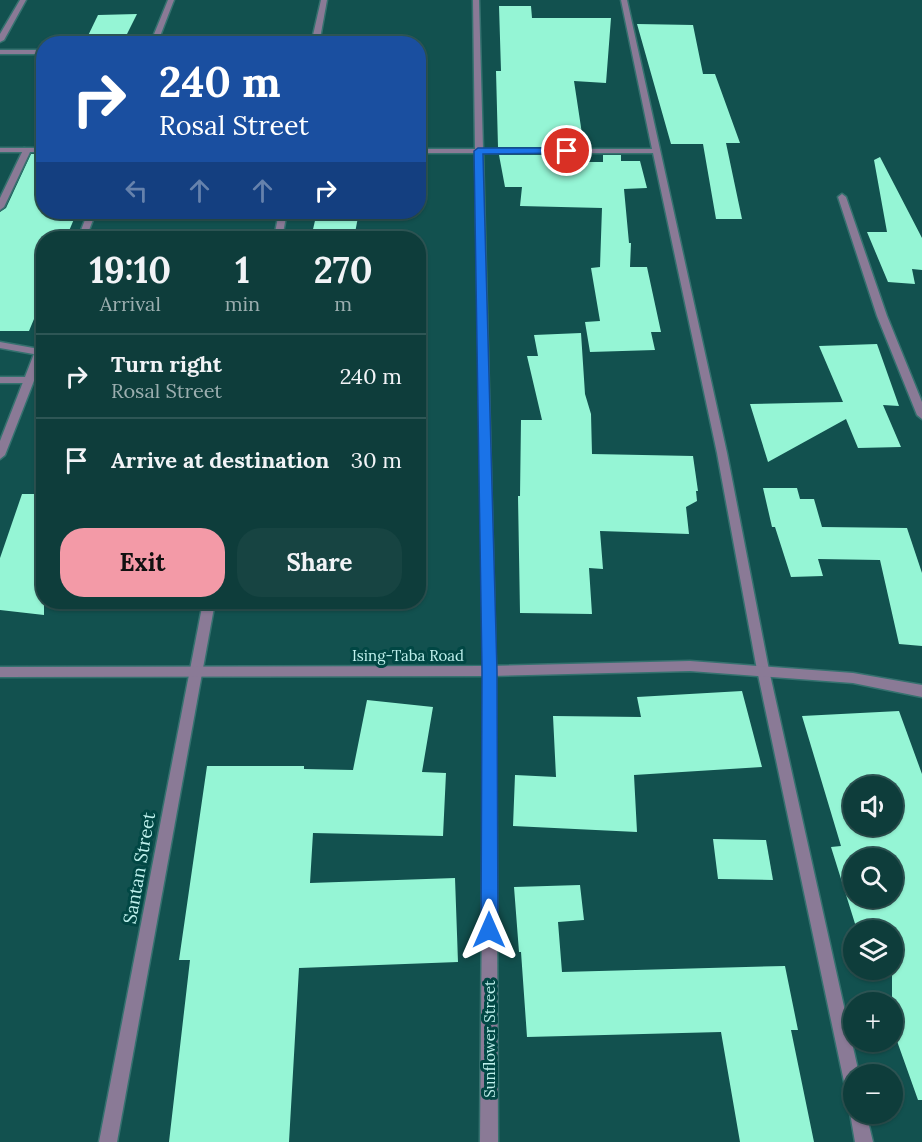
<!DOCTYPE html>
<meta charset="utf-8">
<style>
body{margin:0;font-family:Lora,serif;background:#174442;color:#f1f3f6;height:100vh;display:flex;flex-direction:column;font-size:22px;white-space:nowrap}
*{box-sizing:border-box;margin:0}
p{font-size:20px;color:#9baeaf}
.icon{flex:none;width:33px;height:33px;fill:none;stroke:currentColor;stroke-width:2;stroke-linecap:round;stroke-linejoin:round}
.map{position:relative;flex:1;overflow:hidden}
.sheet{position:absolute;left:36px;top:231px;width:390px;height:378px;display:flex;flex-direction:column;background:#0e3d3b;border-radius:24px;box-shadow:0 2px 4px #0004,0 0 0 2px #2e5655}
.sheet>*{flex:none}
.guide{position:absolute;left:36px;top:36px;width:390px;height:183px;border-radius:24px;box-shadow:0 2px 4px #0004,0 0 0 2px #2e5655;background:#1a4fa0;color:#fff;overflow:hidden}
.buttons{position:absolute;left:843px;top:776px;display:grid;gap:12px}
.buttons a{display:grid;place-items:center;width:60px;height:60px;border-radius:50%;background:#0e3d3b;box-shadow:0 2px 4px #0004,0 0 0 2px #2e5655;font-size:30px}
.pin{position:absolute;display:grid;place-items:center;width:51px;height:51px;color:#fff;margin:-26px;border:3px solid #fff;border-radius:50%;box-shadow:0 2px 6px #0007}
.me{position:absolute;width:66px;margin:-33px;rotate:0deg;stroke-linejoin:round;filter:drop-shadow(0 0 4px #0008)}
.turn{display:flex;align-items:center;gap:21px;height:126px;padding:0 24px;font-size:27px}
.turn .icon{width:78px;height:78px;stroke-width:2.5}
.turn b{display:block;font-size:42px;line-height:51px}
.lanes{display:flex;align-items:center;height:57px;padding:0 24px;background:#0003;justify-content:center;gap:30px;direction:ltr}
.lanes .off{opacity:.35}
.eta{display:flex;justify-content:space-evenly;align-items:center;height:102px;text-align:center}
.eta b{font-size:36px;font-weight:700;line-height:42px}
.button{display:flex;gap:12px;margin-top:auto;padding:12px 24px}
.button a{flex:1;height:69px;border-radius:24px;background:#f39aa7;color:#111;font-size:24px;font-weight:700;line-height:69px;text-align:center}
.button a+a{background:#174442;color:#f1f3f6}
ul{padding:0;list-style:none}
li{display:flex;align-items:center;gap:18px;height:84px;padding:0 24px;border-top:2px solid #2e5655}
li div{flex:1}
li b{display:block;font-size:22px}
li em{font-style:normal}
.map>svg:first-child{display:block}
.building{fill:#95f5d5;fill-rule:evenodd}
.lines{fill:none;stroke-linecap:round;stroke-linejoin:round}
.service-casing{stroke:#35716f;stroke-width:3}
.minor-casing{stroke:#35716f;stroke-width:3}
.tertiary-casing{stroke:#35716f;stroke-width:3}
.service{fill:#8a7a96;fill-rule:evenodd}
.minor{fill:#8a7a96;fill-rule:evenodd}
.tertiary{fill:#8a7a96;fill-rule:evenodd}
.route{fill:#1a73e8;stroke:#114b97;stroke-width:1.5}
.labels{text-anchor:middle;dominant-baseline:central;stroke-width:6;stroke-linejoin:round;paint-order:stroke}
.street-label{font-size:15px;fill:#bff1ed;stroke:#014744}
.near-street-label{font-size:18px;fill:#bff1ed;stroke:#014744}
</style>
<div class="map">
<svg width="922" height="1142" viewBox="0 0 922 1142">
<rect width="100%" height="100%" fill="#12514f"/>
<!-- building -->
<g class="building">
<path d="M499,6h32l1,12h79l-5,65 -32,-2 10,66h-86l-2,-76h5z"/>
<path d="M137,14l-15,30h-38l14,-29z"/>
<path d="M637,24l56,1 10,49h12l25,69h-14l16,76h-26l-13,-75h-32z"/>
<path d="M31,154h13v58h33l-11,26h-22v57l-15,36h-29v-119l6,-4z"/>
<path d="M499,155h86l1,7h17v-7h18v6h19l7,27 -23,1 5,54h2l-1,24h17l14,65h-10l4,18 -65,2 -5,-30 15,-1 -9,-53 9,-1 2,-59 -82,-2 2,-19h-17z"/>
<path d="M880,157l42,81v32l-10,-1 3,15 -27,-2 -21,-50h20l-13,-72z"/>
<path d="M317,212h42l-5,26h-43z"/>
<path d="M581,333l4,61 6,20 1,40 101,2 5,35h-2l1,10 -11,6 3,27 -89,-3 3,38 -14,-1 3,46 -72,-1 -2,-117h2l1,-76h21l-15,-64h11l-4,-21z"/>
<path d="M877,344l22,62 -16,-1 18,42 -43,1 -12,-29 -78,43 -18,-58 93,-2 -24,-56z"/>
<path d="M763,488h34l3,11h14l8,28 85,1 15,45v73l-23,-2 -19,-84 -62,-1 5,17 -32,1 -16,-50h-3z"/>
<path d="M22,494h22v121l-44,-5v-52z"/>
<path d="M742,691l20,76 -128,8 3,57 -124,-6 2,-51 41,2 -3,-61 88,1 -4,-20z"/>
<path d="M367,700l66,7 -11,65 24,1 -3,63 -130,-3 -3,50 145,-5 3,84 -159,6 -10,174h-120l21,-182h-11l28,-194h97v3l49,1z"/>
<path d="M899,711l23,63v326h-4l-26,-73v-97h-35l-26,-83 10,-1 -39,-130zM854,786h38v39h-38zM854,858h38v39h-38z"/>
<path d="M713,839l53,1 7,40 -55,-1z"/>
<path d="M580,885l4,35 -26,2 4,50 223,-6 13,64h-7l23,112h-74l-19,-110 -194,5 -6,-85h-2l-5,-65z"/>
</g>
<g class="lines">
<defs>
<g id="service">
<path d="M24,148l7,2 -27,57 -4,3v-12z"/>
<path d="M0,342l39,7 4,1 1,3 -5,2 -39,-7z"/>
<path d="M0,377h29l5,3 -5,3h-29z"/>
</g>
<g id="minor">
<path d="M20,0h6l-22,40 -4,2v-8z"/>
<path d="M168,0h6l-17,44h-7z"/>
<path d="M321,0h6l-8,44h-8z"/>
<path d="M473,0h6l4,149h169l-31,-149h6l100,453 42,217 90,404h-5v25l-6,-2 -2,-6 -89,-421 -40,-217 -64,-300h-170l13,518 2,471h-18l4,-471 -9,-518h-57v-4h57z"/>
<rect x="0" y="50" width="44" height="4"/>
<rect x="0" y="148" width="44" height="4"/>
<path d="M842,194l4,3 41,119 35,86v17l-5,-4 -40,-99 -39,-119z"/>
<path d="M88,212h8l-10,26h-8z"/>
<path d="M279,212h8l-5,26h-8z"/>
<path d="M44,338v17l-39,100 -5,4v-18l39,-100z"/>
<path d="M203,602h12l-98,540h-18z"/>
<path d="M854,1106v7h12l7,29h-18l-5,-29z"/>
</g>
<path id="tertiary" d="M690,661l163,12 69,12v12l-69,-14 -163,-12 -200,5 -490,1v-10l490,-1z"/>
</defs>
<!-- service casing -->
<use href="#service" class="service-casing"/>
<!-- minor casing -->
<use href="#minor" class="minor-casing"/>
<!-- tertiary casing -->
<use href="#tertiary" class="tertiary-casing"/>
<!-- service -->
<use href="#service" class="service"/>
<!-- minor -->
<use href="#minor" class="minor"/>
<!-- tertiary -->
<use href="#tertiary" class="tertiary"/>
</g>
<!-- route -->
<path class="route" d="M567,148l5,3 -2,2 -87,1 14,517 1,259 -3,6 -6,3 -6,-3 -2,-6 1,-259 -8,-520 4,-3z"/>
<g class="labels">
<!-- street labels -->
<g class="street-label">
<text x="408" y="655">Ising-Taba Road</text>
<text transform="translate(489 1039) rotate(-90)">Sunflower Street</text>
</g>
<!-- near-street labels -->
<g class="near-street-label">
<text transform="translate(139 868) rotate(-80)">Santan Street</text>
</g>
</g>
</svg>
<div class="buttons">
<a><svg class="icon" aria-label="sound" viewBox="0 0 24 24"><path d="M4 9h4l5-4v14l-5-4H4zM17 9q2 3 0 6"/></svg></a>
<a><svg class="icon" aria-label="search" viewBox="0 0 24 24"><circle cx="10" cy="10" r="6"/><path d="M15 15l6 6"/></svg></a>
<a><svg class="icon" aria-label="layers" viewBox="0 0 24 24"><path d="M12 4l9 5-9 5-9-5zM3 14l9 5 9-5"/></svg></a>
<a>+</a>
<a>−</a>
</div>
<div class="pin" style="left:567px;top:151px;background:#d93025"><svg class="icon" aria-label="arrive" viewBox="0 0 24 24"><path d="M6 21V4h12l-3 4 3 4H6"/></svg></div>
<svg class="me" style="left:489px;top:930px" viewBox="-20 -20 40 40"><path d="M0-17L14 15 0 8-14 15z" fill="#1a73e8" stroke="#fff" stroke-width="4"/></svg>
<div class="guide">
<div class="turn"><svg class="icon" aria-label="right" viewBox="0 0 24 24"><path d="M7 20v-9h11M14 6l5 5-5 5"/></svg><div><b>240 m</b>Rosal Street</div></div>
<div class="lanes"><svg class="icon off" aria-label="left" viewBox="0 0 24 24"><path d="M17 20v-9H6M10 6l-5 5 5 5"/></svg><svg class="icon off" aria-label="ahead" viewBox="0 0 24 24"><path d="M12 20V5M6 11l6-6 6 6"/></svg><svg class="icon off" aria-label="ahead" viewBox="0 0 24 24"><path d="M12 20V5M6 11l6-6 6 6"/></svg><svg class="icon" aria-label="right" viewBox="0 0 24 24"><path d="M7 20v-9h11M14 6l5 5-5 5"/></svg></div>
</div>
<section class="sheet">
<div class="eta">
<div><b>19:10</b><p>Arrival</p></div>
<div><b>1</b><p>min</p></div>
<div><b>270</b><p>m</p></div>
</div>
<ul>
<li><svg class="icon" aria-label="right" viewBox="0 0 24 24"><path d="M7 20v-9h11M14 6l5 5-5 5"/></svg><div><b>Turn right</b><p>Rosal Street</p></div><em>240 m</em></li>
<li><svg class="icon" aria-label="arrive" viewBox="0 0 24 24"><path d="M6 21V4h12l-3 4 3 4H6"/></svg><div><b>Arrive at destination</b></div><em>30 m</em></li>
</ul>
<div class="button"><a>Exit</a><a>Share</a></div>
</section>
</div>
